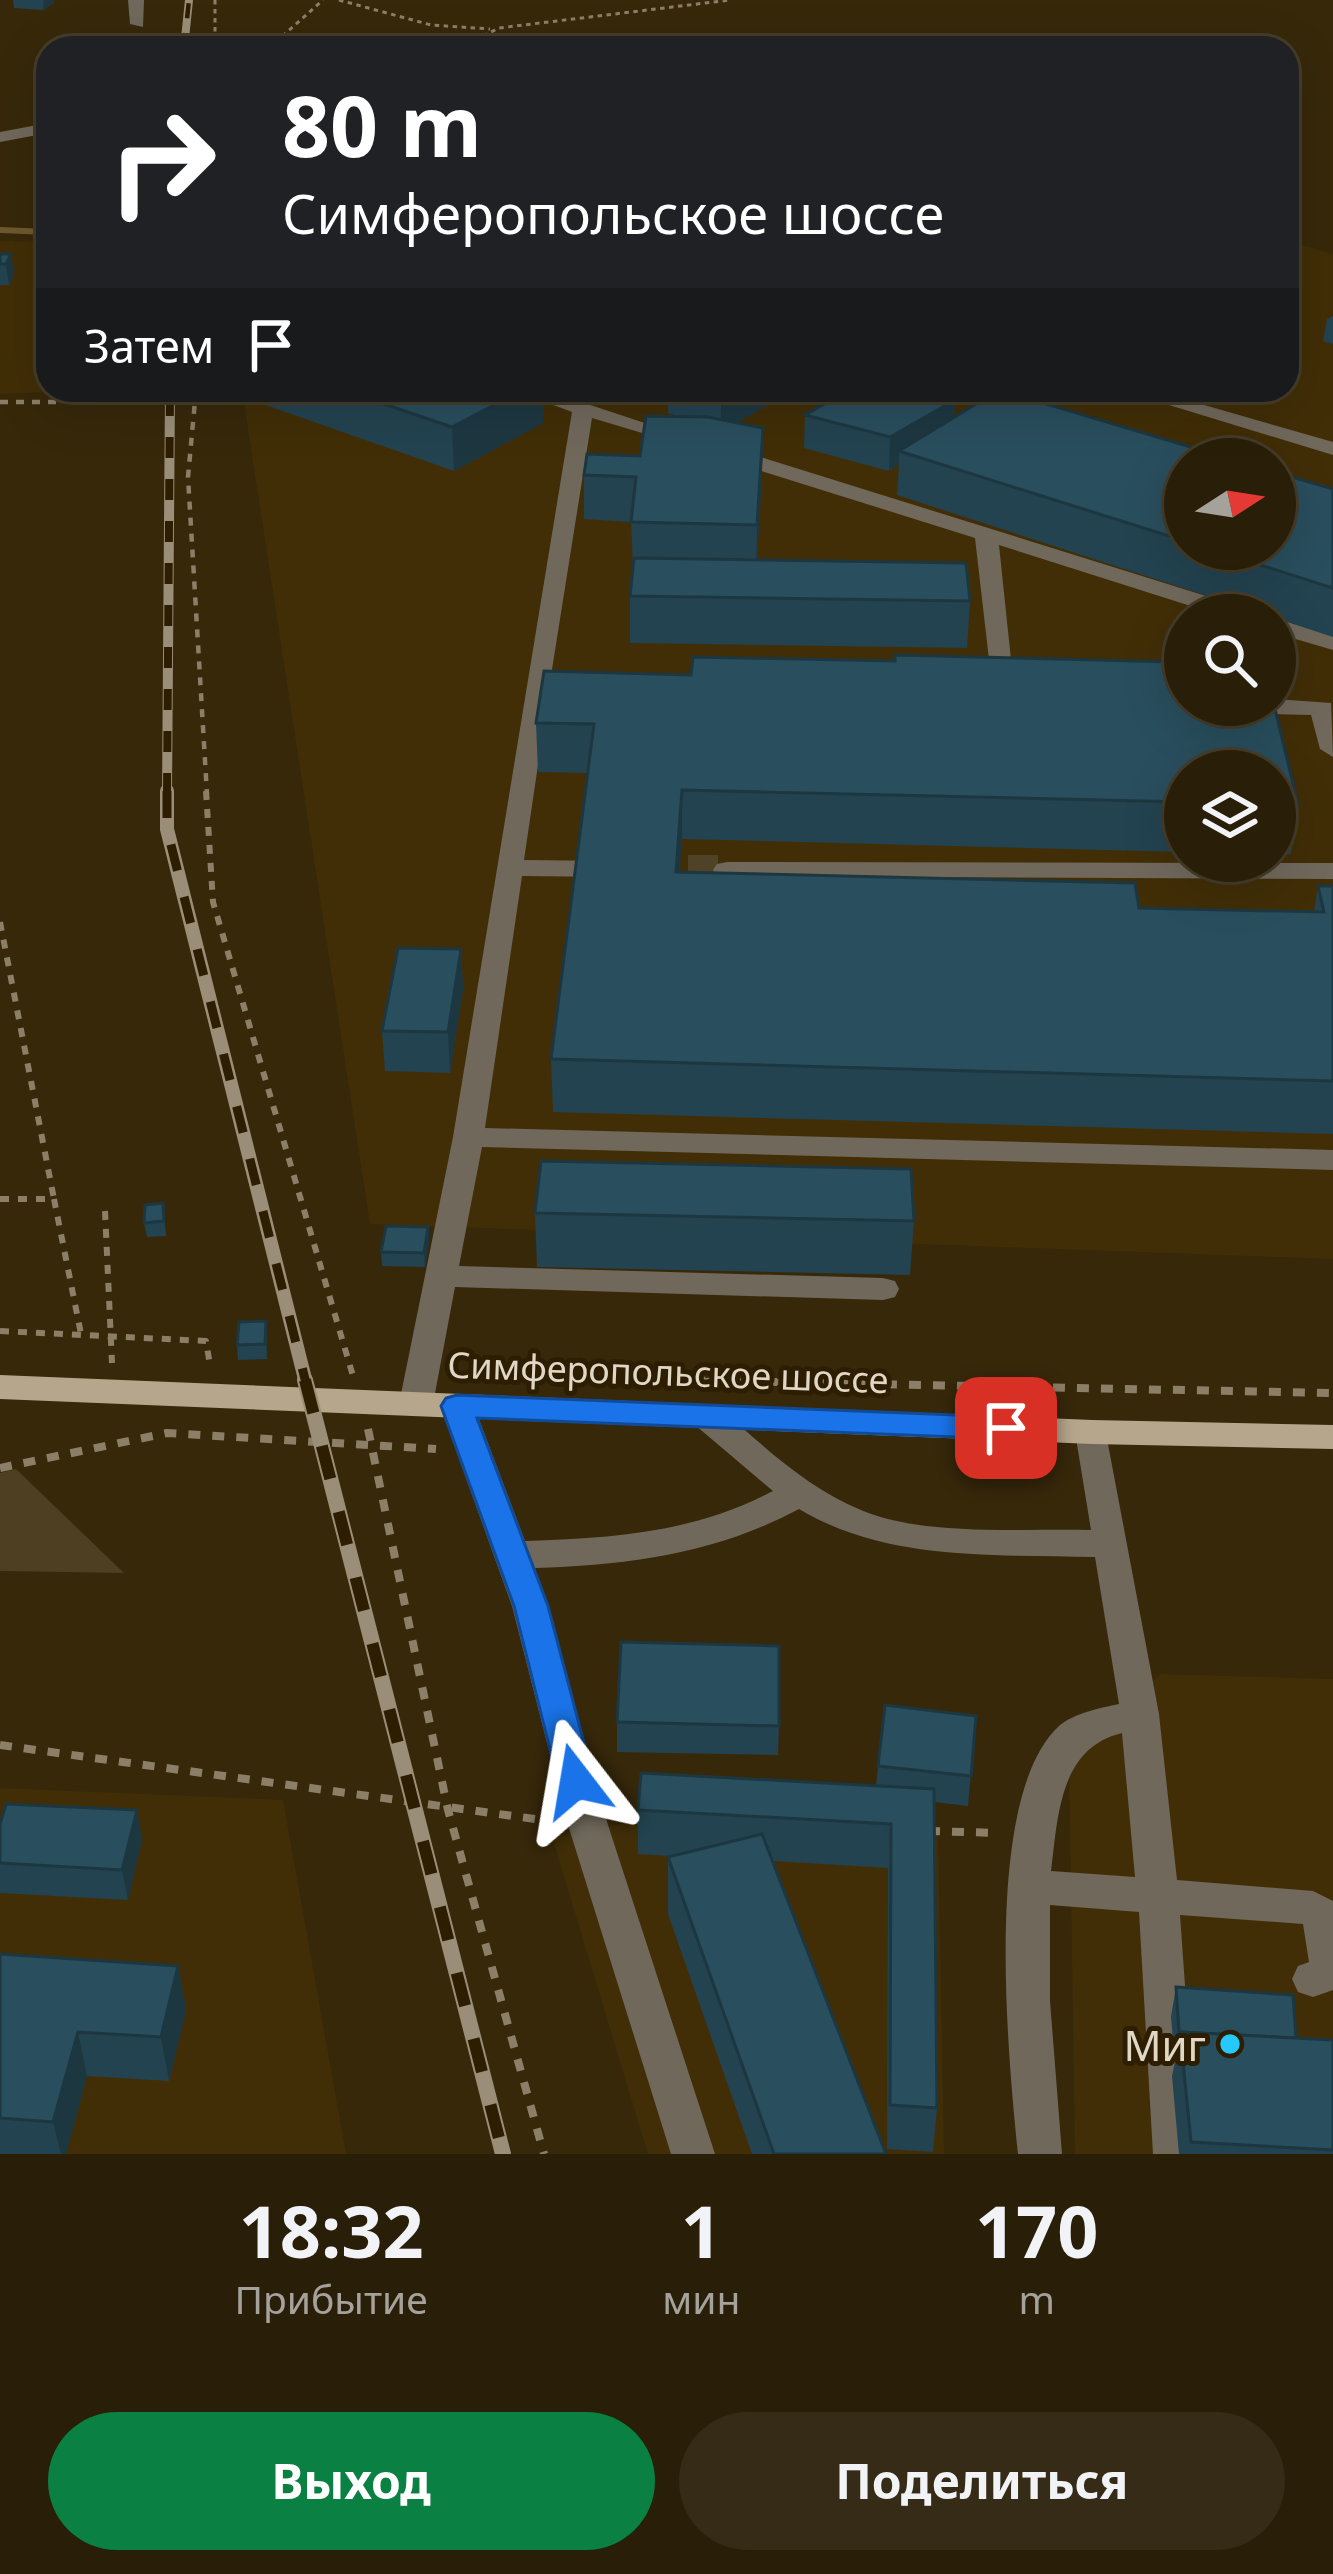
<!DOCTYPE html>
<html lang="ru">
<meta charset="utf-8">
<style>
body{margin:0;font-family:"Noto Sans",sans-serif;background:#352b16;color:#f1f3f6;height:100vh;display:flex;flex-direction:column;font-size:45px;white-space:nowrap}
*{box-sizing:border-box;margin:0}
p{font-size:39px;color:#a5a29c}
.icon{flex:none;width:66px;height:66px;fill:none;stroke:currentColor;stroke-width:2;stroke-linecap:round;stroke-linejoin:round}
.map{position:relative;height:2154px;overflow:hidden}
.side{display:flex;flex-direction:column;background:#291e08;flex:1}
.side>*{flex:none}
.banner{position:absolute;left:36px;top:36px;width:1263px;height:366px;border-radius:36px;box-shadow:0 12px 48px #0002,0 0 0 3px #453c29;background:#202124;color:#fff;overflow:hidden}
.needle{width:78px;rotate:78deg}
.controls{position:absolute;left:1164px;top:438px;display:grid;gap:24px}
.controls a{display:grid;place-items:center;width:132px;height:132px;border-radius:50%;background:#291e08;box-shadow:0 12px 48px #0002,0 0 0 3px #453c29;font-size:60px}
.pin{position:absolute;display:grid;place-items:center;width:102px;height:102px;color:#fff;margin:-51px;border-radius:24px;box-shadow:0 6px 18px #0006}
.me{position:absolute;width:132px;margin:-66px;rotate:346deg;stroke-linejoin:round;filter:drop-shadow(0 0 9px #0008)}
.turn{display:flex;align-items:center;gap:42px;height:252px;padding:0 48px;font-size:54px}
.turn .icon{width:156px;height:156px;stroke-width:2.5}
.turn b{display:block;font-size:84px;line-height:102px}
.then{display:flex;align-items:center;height:114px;padding:0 48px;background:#0003;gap:24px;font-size:45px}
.eta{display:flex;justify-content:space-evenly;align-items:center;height:204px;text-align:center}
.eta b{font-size:72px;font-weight:700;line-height:84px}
.primary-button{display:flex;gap:24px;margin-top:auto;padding:24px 48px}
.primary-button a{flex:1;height:138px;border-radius:72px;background:#0b8043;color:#fff;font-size:48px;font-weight:700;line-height:138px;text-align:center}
.primary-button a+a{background:#352b16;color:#f1f3f6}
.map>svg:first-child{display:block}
.built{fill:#412e07;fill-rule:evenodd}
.green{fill:#4e3e22}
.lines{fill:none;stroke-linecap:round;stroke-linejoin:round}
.stream{stroke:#6f582e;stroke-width:6}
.minor-tunnel{stroke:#504226;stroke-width:30;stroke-dasharray:30 15;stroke-linecap:butt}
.path-far3{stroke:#8b7f67;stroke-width:3;stroke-dasharray:4.5 4.5;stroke-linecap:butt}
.path-far2{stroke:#8b7f67;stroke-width:4.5;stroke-dasharray:8 8;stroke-linecap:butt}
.path-far1{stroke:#8b7f67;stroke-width:6;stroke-dasharray:9 9;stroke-linecap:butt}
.path{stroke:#8b7f67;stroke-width:8;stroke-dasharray:12 12;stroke-linecap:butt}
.minor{fill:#70685b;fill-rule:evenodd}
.major{fill:#b6a68b;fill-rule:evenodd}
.rail-far3-casing{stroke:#9a8e78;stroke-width:8}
.rail-far2-casing{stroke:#9a8e78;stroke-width:10}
.rail-far1-casing{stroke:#9a8e78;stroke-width:14}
.rail-casing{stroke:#9a8e78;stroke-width:16}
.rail-far3{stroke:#2d1e02;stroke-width:4.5;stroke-dasharray:15;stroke-linecap:butt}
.rail-far2{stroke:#2d1e02;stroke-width:8;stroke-dasharray:21;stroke-linecap:butt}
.rail-far1{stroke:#2d1e02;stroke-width:9;stroke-dasharray:27;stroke-linecap:butt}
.rail{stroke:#2d1e02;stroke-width:12;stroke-dasharray:34;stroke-linecap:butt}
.wall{fill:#234350}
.shaded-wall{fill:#1d3741}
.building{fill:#294e5d;stroke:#1d3741;stroke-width:3}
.route{fill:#1a73e8;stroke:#114b97;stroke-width:3}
.poi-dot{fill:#26c9fe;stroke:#2d1e02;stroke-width:4.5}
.labels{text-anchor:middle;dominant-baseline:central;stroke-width:10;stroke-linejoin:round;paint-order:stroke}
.street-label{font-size:36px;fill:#e0d7c6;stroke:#2d1e02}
.near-poi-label{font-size:42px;fill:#e0d7c6;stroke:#2d1e02;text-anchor:end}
</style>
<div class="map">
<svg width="1333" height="2154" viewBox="0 0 1333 2154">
<rect width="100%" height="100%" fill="#37280a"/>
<!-- built -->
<g class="built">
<path d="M0,241l48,1v148l25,1 -73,3z"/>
<path d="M1287,241l46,13v1005l-963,-35 -128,-834h1045zM1185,459h90v90h-90zM1185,615h90v90h-90zM1185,771h90v90h-90z"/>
<path d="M1161,1674l172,5v475h-258l-6,-401z"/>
<path d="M0,1788l283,12 63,354h-346z"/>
<path d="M641,1820l297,13 6,321h-296l-96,-317z"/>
</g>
<!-- green -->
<path class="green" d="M16,1469l108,104 -124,-2v-98z"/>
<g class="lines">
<!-- stream -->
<path class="stream" d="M0,230l48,2"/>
<!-- minor-tunnel -->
<path class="minor-tunnel" d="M643,870h84"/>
<!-- path-far3 -->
<g class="path-far3">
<path d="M215,0v48"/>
<path d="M339,0l92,25 59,4"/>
<path d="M269,48l54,-48"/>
<path d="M459,48l40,-20 231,-28"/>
</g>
<!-- path-far2 -->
<g class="path-far2">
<path d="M196,390l-8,87 19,317"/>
<path d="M0,402h58l6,-12"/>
</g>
<!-- path-far1 -->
<g class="path-far1">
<path d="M206,791l7,111 140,474"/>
<path d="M0,922l54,277"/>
<path d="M0,1199h54l27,135"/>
<path d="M105,1211l7,152"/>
<path d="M0,1331l206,10 4,24"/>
<path d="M613,1379l210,4"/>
</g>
<!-- path -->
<g class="path">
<path d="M669,1380l664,13"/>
<path d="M368,1429l80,381 96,344"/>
<path d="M0,1468l167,-35 269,16"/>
<path d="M0,1745l549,76"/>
<path d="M928,1831l71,2"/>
</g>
<!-- minor -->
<g class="minor">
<path d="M128,0h16l-1,27 -13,-3z"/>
<path d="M48,123v10l-48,9v-10z"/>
<path d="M514,390h31l145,48 -11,6 -87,-26 -42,264 29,1 12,7 -12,7h-31l-24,163 89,1 14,8 -14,8 -91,-1 -37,252 848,22v20l-851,-23 -23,119 424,12 12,3 4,8 -4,8 -12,3 -428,-13 -22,117 -5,8h-24l-5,-8 54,-267 119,-725z"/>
<path d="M1044,390h25l-56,33 -17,-4z"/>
<path d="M1120,390h32l181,52v13z"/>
<path d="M725,446l526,164 4,5h-36l-220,-70 16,153 -12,7 -9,-2 -19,-165 -258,-81 -3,-5z"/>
<path d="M1275,618l58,17v15l-58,-17z"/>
<path d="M1185,698v7h90v-6l56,4 2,54 -13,-8 -9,-34 -124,-3 -12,-7z"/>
<path d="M727,862l606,1v16l-616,-3 -4,-6 4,-6z"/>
<path d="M457,1394l12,4 5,8 51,135c89,-3 168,-8 248,-50l-78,-66 -5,-9 5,-9h24c43,38 88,81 142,103 63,27 161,18 230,20l-16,-98 5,-9h24l55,291 18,166 136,11 20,10v89l-20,7 -15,-5 -6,-13 6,-13 11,-4 -6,-38 -123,-9 17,239h-44l-14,-242 -89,-7v96l12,153h-44c-10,-99 -36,-357 41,-428 15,-13 41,-18 60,-22l-24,-147c-101,-3 -207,5 -296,-48 -84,45 -170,56 -264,59l73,257 107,329h-44l-103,-329 -56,-219 -72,-200 5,-8zM1122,1733l13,144 -84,-6c7,-54 8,-123 71,-138z"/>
</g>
<!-- major -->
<path class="major" d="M0,1375l1092,45 241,5v24l-241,-5 -1092,-45z"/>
<defs>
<path id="rail-far3" d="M184,48l5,-48"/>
<path id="rail-far2" d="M167,794l3,-404"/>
<path id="rail-far1" d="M167,791v38l139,554"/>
<path id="rail" d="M305,1380l198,774"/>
</defs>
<!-- rail-far3 casing -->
<use href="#rail-far3" class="rail-far3-casing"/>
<!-- rail-far2 casing -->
<use href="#rail-far2" class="rail-far2-casing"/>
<!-- rail-far1 casing -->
<use href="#rail-far1" class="rail-far1-casing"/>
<!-- rail casing -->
<use href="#rail" class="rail-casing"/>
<!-- rail-far3 -->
<use href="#rail-far3" class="rail-far3"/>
<!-- rail-far2 -->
<use href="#rail-far2" class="rail-far2"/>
<!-- rail-far1 -->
<use href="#rail-far1" class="rail-far1"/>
<!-- rail -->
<use href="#rail" class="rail"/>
</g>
<!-- wall -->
<g class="wall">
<path d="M13,0h41v3l-11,7 -29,-2z"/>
<path d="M0,254h11l3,21 -5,10h-9z"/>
<path d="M1333,316v28l-10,-3 4,-22z"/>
<path d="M253,390h289l1,33 -89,48 -197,-69z"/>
<path d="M620,390h45l-18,9z"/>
<path d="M668,390h128l-60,33 26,49 -5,88 213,41 -3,47 -337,-5v-47l3,-29 -2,-45 -47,-3v-44l56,-19 38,-40 -10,-3z"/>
<path d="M955,400l-1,18 231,41v90h90l58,-60v148l-58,-19v-3h-9l-369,-120 2,-30 -10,6 -85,-23 1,-33z"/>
<path d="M895,655l281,7 2,12h7v31h89l24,99 -7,50h-16v-83h-90v81l-503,-13 -3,33 456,11 4,25 175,4 4,-26h15v248l-780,-22 -2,-53 36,-286 -49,-1 -2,-49 8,-52 147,4 2,-18 202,4z"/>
<path d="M461,949l2,40 -13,84 -65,-2 -3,-40z"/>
<path d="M163,1203l3,33 -19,1 -3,-14z"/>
<path d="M535,1213l379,8 -4,54 -373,-8z"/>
<path d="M428,1227l1,14 -4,26 -43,-1 -1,-14z"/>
<path d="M266,1321l1,38 -29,1 -1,-15z"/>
<path d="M976,1716l-8,90 -34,-4 3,306 -4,44 -46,-3 1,-281 -116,-7 114,293h-134l-84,-240v-57l3,-1 -33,-2v-44l238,-24 2,-20z"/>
<path d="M617,1722l162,4 -1,29 -161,-3z"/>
<path d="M137,1810l5,30 -14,60 -128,-7v-69z"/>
<path d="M0,1954l178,12 8,44 -17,71 -82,-5 -21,78h-66z"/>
<path d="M1176,1987l120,51 37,2v114h-154l-7,-78 3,-14 -4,-45z"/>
</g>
<!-- shaded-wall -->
<g class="shaded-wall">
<path d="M44,0h10v3l-11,7z"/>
<path d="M11,254l3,21 -5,10 -3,-21z"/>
<path d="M523,390h19l1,33 -89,48 -2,-44z"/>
<path d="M647,390h18l-18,9z"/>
<path d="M735,390h61l-75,41v-34z"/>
<path d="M955,400l-2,33 -54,18v14l-10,6 1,-34z"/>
<path d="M763,428l-1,44 -6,98 1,-45z"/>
<path d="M682,790v49l-6,84v-51z"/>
<path d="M461,949l2,40 -13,84 -2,-41z"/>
<path d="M428,1227l1,14 -4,26 -1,-14z"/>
<path d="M137,1810l5,30 -14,60 -6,-30z"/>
<path d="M178,1966l8,44 -17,71 -8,-44z"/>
<path d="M78,2032l9,44 -21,78h-5l-8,-32z"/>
</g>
<!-- building -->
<g class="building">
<path d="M0,254h11l-5,10h-6z"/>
<path d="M343,390h180l-71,37z"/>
<path d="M698,390h37l-14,7z"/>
<path d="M849,390h72l34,10 -65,37 -85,-22z"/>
<path d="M999,390l232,69h-46v82l-286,-90z"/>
<path d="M646,416l62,1 55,11 -6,97 -126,-3 5,-45 -52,-2 3,-21 53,2z"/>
<path d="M1275,472l58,17v99l-123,-39h65z"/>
<path d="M634,558l332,5 4,38 -340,-5z"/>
<path d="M895,655l281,7 2,12h7v31h89l24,99h-23v-33h-90v31l-503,-12 -6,82 459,11 4,25 185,4 -6,-26h15v195l-782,-22 43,-335 -58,-1 8,-52 147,4 2,-18 202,4z"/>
<path d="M398,948l63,1 -13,83 -66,-1z"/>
<path d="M541,1161l370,8 3,52 -379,-8z"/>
<path d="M163,1203l1,18 -20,2 1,-18z"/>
<path d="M386,1226l42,1 -4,26 -43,-1z"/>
<path d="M266,1321l-1,23 -28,1 2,-23z"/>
<path d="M621,1642l158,4v80l-162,-4z"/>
<path d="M885,1705l91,11 -5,60 -93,-10z"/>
<path d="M641,1773l293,16 3,319 -47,-3 1,-281 -253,-14z"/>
<path d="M6,1804l131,6 -15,60 -122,-7v-39z"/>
<path d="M762,1834l124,320h-112l-106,-297z"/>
<path d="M0,1954l178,12 -17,71 -83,-5 -25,90 -53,-4z"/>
<path d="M1176,1987l117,8 3,43 -117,-6z"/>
<path d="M1180,2032l153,8v110l-142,-8z"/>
</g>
<!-- route -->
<path class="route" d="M457,1395l549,22 12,3 4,8 -4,8 -12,3 -529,-21 71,188 46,175 -5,11 -13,4 -12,-4 -6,-11 -44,-175 -73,-200 5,-8z"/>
<!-- markers -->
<circle class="poi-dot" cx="1230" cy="2044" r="12"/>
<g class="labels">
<!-- street labels -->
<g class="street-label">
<text transform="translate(668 1372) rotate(2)">Симферопольское шоссе</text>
</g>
<!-- near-poi labels -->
<g class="near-poi-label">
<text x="1206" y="2044">Миг</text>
</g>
</g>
</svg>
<div class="controls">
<a><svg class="needle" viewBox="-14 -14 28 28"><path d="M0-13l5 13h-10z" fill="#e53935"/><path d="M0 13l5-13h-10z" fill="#a5a29c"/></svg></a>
<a><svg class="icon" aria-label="search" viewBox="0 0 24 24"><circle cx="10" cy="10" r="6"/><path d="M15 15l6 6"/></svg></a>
<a><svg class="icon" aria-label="layers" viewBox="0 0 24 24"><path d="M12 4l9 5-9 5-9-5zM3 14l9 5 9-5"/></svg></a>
</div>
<div class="pin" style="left:1006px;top:1428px;background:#d93025"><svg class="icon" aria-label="arrive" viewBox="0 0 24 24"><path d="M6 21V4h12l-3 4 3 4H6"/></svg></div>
<svg class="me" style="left:576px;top:1781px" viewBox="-20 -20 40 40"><path d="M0-17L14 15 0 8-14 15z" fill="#1a73e8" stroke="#fff" stroke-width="4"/></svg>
<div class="banner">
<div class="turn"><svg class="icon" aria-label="right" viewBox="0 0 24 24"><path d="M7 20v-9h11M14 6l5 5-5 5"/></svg><div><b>80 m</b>Симферопольское шоссе</div></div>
<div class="then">Затем<svg class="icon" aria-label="arrive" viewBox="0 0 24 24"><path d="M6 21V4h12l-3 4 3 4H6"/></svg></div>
</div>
</div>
<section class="side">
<div class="eta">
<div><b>18:32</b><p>Прибытие</p></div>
<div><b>1</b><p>мин</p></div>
<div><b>170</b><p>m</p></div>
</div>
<div class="primary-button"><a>Выход</a><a>Поделиться</a></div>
</section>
